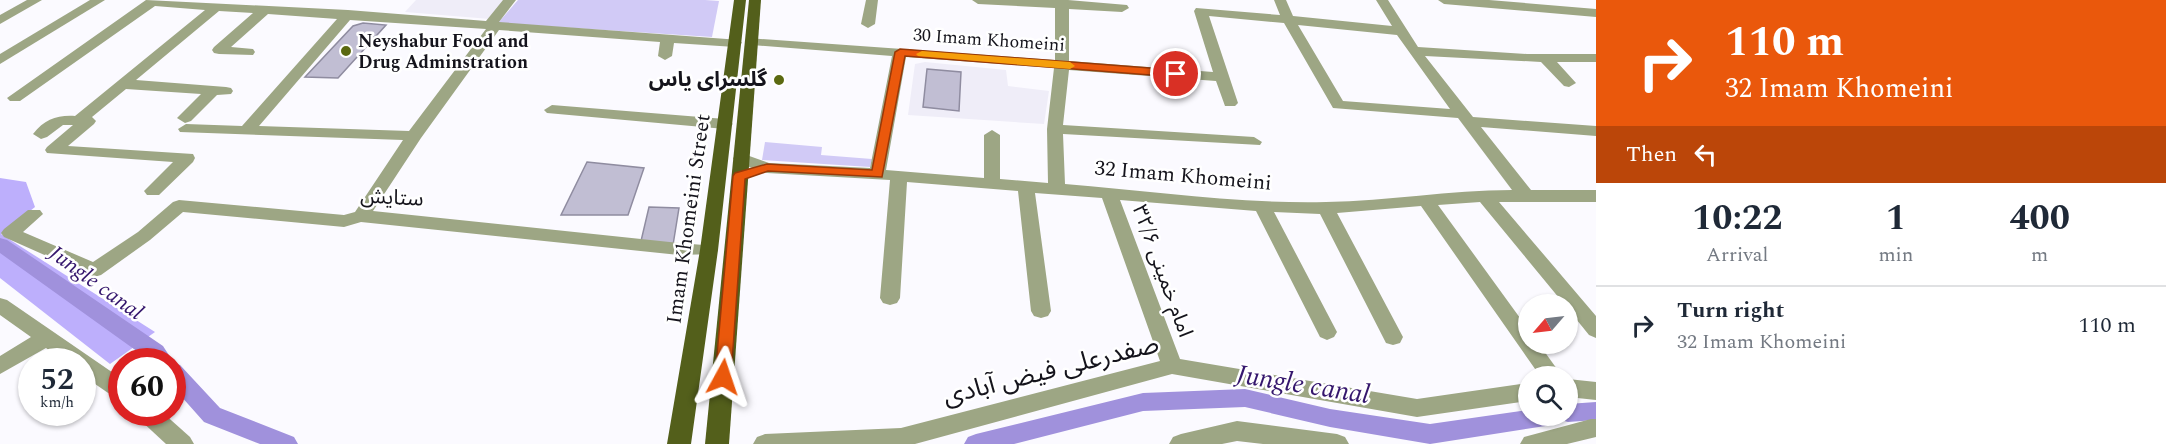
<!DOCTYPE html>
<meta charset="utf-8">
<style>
body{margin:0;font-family:Spectral,"Noto Sans Arabic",serif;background:#f6f6f7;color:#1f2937;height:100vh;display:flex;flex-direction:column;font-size:22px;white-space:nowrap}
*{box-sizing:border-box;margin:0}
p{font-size:20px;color:#747a83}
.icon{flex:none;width:33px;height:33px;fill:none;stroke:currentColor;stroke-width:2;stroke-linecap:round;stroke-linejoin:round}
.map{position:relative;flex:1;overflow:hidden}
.drawer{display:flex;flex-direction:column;background:#fff;width:570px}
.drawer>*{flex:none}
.top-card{background:#ea580c;color:#fff;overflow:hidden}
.needle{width:39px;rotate:242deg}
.fabs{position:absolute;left:1518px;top:294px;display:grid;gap:12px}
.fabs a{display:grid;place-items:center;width:60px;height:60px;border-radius:50%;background:#fff;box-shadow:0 2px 4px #0004;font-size:30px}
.speed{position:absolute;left:18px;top:348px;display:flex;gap:12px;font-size:30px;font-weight:700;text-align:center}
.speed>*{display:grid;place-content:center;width:78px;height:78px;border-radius:50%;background:#fff;box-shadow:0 2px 4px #0004;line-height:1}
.speed small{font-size:15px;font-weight:400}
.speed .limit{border:9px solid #d22;background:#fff;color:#111}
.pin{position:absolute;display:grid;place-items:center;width:51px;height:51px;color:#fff;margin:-26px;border:3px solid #fff;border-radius:50%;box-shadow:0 2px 6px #0007}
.me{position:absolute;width:66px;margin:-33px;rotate:5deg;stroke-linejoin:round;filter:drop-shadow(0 0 4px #0008)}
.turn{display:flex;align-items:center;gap:21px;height:126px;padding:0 30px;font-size:27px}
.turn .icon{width:78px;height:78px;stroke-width:2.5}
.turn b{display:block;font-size:42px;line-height:51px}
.then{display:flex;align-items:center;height:57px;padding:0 30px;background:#0003;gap:12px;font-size:22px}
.eta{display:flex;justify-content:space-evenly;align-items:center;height:102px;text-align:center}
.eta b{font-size:36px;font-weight:700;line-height:42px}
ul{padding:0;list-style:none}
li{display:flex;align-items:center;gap:18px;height:78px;padding:0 30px;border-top:2px solid #e0e1e3}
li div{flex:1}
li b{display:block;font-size:22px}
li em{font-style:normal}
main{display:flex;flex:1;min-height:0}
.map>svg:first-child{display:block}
.built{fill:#efedf8}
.green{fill:#d1caf6}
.forest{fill:#bdaffc}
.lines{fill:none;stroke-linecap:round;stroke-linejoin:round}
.canal{fill:#a091dc;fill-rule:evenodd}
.building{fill:#c1bed3;stroke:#8f8ca0;stroke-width:1.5}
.minor{fill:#9da684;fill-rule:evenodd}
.major{fill:#535f1b;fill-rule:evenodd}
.route{fill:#ea580c;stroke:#983908;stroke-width:1.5}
.slow{fill:#f59e0b}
.poi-dot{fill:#5b6911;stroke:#fff;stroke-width:2}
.labels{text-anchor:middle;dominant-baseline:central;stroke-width:5;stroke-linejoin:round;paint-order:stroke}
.far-street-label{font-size:18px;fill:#15141c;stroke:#fff}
.far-poi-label{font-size:18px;font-weight:bold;fill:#15141c;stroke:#fff;text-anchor:start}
.poi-label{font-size:21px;font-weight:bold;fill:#15141c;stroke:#fff;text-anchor:end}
.street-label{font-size:21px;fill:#15141c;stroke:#fff}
.water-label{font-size:22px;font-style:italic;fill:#35176d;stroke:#fff}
.near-street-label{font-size:26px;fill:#15141c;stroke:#fff}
.near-water-label{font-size:27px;font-style:italic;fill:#35176d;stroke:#fff}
</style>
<main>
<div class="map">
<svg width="1596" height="444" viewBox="0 0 1596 444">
<rect width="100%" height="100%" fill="#fbfaff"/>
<!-- built -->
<g class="built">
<path d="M416,0h89l-15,19 -85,-7z"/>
<path d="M925,62l81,8 2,16 41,5 -5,33 -136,-9 7,-51z"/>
</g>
<!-- green -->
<g class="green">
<path d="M518,0h187l14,1 -7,36 -214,-14z"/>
<path d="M765,142l57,5 -1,8 51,4 -2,8 -108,-7z"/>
</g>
<!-- forest -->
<path class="forest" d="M0,178l26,4 9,25 -34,27 154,98 -45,32 -110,-86z"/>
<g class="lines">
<!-- canal -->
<g class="canal">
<path d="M0,238l7,2 156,106 11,17 6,2 40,43 74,29 4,7h-38l-56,-22 -32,-36v-24h-20l-152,-109z"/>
<path d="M1245,389l85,20 100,15 98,-14v6h40v-12l28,-2v18l-28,2 -7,-2 -9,5 -122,19 -100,-17 -85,-20 -102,4 -129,33h-50l4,-7 8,-3 167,-41z"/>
</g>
</g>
<!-- building -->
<g class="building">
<path d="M363,23l23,2 -48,53 -33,-1 48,-51z"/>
<path d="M927,69l34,3 -2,39 -36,-4z"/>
<path d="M587,162l57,6 -16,47h-67z"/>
<path d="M649,207l30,1 -6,37 -32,-4z"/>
</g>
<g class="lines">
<!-- minor -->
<g class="minor">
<path d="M27,0h15l-42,24v-9z"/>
<path d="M90,0h15l-105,64v-10z"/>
<path d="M146,0l202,10 138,11 17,-21h13l-17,22 241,18 2,3 -7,4 -61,-4 -2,13 -7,4 -7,-4 2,-14 -161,-12 -78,108 -48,73 306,32 37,3 2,4 -2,4 -37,1 -318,-33 -17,5 -161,-15 -33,28 -49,35 -7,2 -90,-40 -3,-4 3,-4 24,-19h12l3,4 -20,18 70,30 45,-30 35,-30 6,-2 165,15 11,-3 48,-72 -223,-8 -2,-3 8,-5 56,2 95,-107 -69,-5 -37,33 22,2 2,3 -2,3 -34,-1 -5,-1 -2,-3 2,-3 39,-34 -34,-2 -83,69 90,7 5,1 2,3 -2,3 -14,1 -26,26 -6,2 -8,-5 24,-24 -75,-5 -34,28 4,4 -2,3 -26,22 125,8 2,4 -2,4 -34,33h-12l-3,-4 29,-29 -126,-9 -2,-3 2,-3 26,-22h-10l-16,12 -6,2 -8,-5c12,-15 24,-19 42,-18l130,-106 -50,-4 -135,95h-10l-3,-3zM350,20l136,9 -77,102 -150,-5z"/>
<path d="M866,0h12l-3,24 -7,4 -7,-4z"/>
<path d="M972,0h96l59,5 2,3 -7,4 -53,-3v52l144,11 -19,-61 2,-3 84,7 -6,-15h12l7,16 99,10 -16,-26h12l30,47 109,7h69v8h-39l19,21 -7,4 -5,-1 -23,-24 -116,-6 48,61 123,9v10l-115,-9 50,63h65v12h-97l97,114v22l-7,-3 -21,-26v-5h-4l-84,-102 -42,3 90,124v15h11l23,32h-22l-119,-170 -84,7 66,124 -3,6 -7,2 -7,-2 -66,-129 -46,-2 63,120 -3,5 -7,3 -7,-3 -64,-126 -136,-11 60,159 237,40 111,-16v18l-111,16 -245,-43 -257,70h-162l4,-7 8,-3 136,-6 259,-67 -58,-163 -67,-5 16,118 -3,5 -7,2 -7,-2 -3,-5 -13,-120 -111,-9 -7,116 -3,5 -7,2 -7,-2 -3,-5 10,-118 -123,-7 -32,-11 -2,-4 8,-5 28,10 101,5 22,-112 -140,-11 -7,-4 2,-3 308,22v-52l-77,-4zM1209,16l75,7 49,85 125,10 54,72c-63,0 -123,11 -186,12 -87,2 -175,-11 -261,-18l-2,-50 197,11 2,-3 -8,-5 -191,-12 6,-55 147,11 9,25h10l3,-3zM1298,25l99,10 53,74 -107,-8zM906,57l148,11 -7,61 1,54 -48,-4v-44l-8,-5 -8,5v43l-98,-8z"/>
<path d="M1438,0h51l107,9v8l-152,-13z"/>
<path d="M552,105l173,14 8,5 -8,5 -178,-16 -3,-3z"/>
<path d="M0,298l7,2 115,79v21l-8,-3 -32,-22v-13h-18l-18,-14 -46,26v-18l31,-19 -31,-22z"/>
<path d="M1568,379l28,3v18l-28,-3z"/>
<path d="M135,412h27l28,25 4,7h-28l-28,-26z"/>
<path d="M1591,419h5v18l-29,7h-47l4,-7z"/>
<path d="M1237,421l100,13 8,3 4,7h-86l-26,-3 -15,3h-53l4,-7 8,-3z"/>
</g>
<!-- major -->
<g class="major">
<path d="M734,0h12l-28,250 -27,194h-24l33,-194z"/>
<path d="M749,0h12l-32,444h-24z"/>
</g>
</g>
<!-- route -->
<path class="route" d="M900,49l276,21 6,4 -6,3 -271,-21 -23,121 -114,-6 -23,8 -14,198 -2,5 -6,2 -6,-2 -2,-5 18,-201 2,-3 32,-9 105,6 23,-118z"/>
<!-- slow -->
<path class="slow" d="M922,51l148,11 5,4 -5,3 -152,-13 -2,-2z"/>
<!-- markers -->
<g class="poi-dot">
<circle cx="346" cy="51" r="6"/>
<circle cx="779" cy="80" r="6"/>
</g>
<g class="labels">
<!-- far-street labels -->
<g class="far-street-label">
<text transform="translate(989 40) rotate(4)">30 Imam Khomeini</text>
</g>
<!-- far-poi labels -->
<g class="far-poi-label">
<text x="358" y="41">Neyshabur Food and<tspan x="358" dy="21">Drug Adminstration</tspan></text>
</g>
<!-- poi labels -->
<g class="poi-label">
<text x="767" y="80">گلسرای یاس</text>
</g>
<!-- street labels -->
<g class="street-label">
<text transform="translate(1183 176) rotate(5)">32 Imam Khomeini</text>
<text transform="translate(392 198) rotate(3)">ستایش</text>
<text transform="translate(689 219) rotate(-82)">Imam Khomeini Street</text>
<text transform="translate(1162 271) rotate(70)">امام خمینی ۳۲/۶</text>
</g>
<!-- water labels -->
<g class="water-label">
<text transform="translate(96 283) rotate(36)">Jungle canal</text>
</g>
<!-- near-street labels -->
<g class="near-street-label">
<text transform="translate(1051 370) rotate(-14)">صفدرعلی فیض آبادی</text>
</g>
<!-- near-water labels -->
<g class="near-water-label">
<text transform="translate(1303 385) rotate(9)">Jungle canal</text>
</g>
</g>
</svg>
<div class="fabs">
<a><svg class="needle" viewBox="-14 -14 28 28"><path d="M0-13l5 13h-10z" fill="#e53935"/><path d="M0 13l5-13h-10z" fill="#747a83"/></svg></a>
<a><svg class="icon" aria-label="search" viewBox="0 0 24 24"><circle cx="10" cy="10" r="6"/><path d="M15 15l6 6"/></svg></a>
</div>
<div class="speed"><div>52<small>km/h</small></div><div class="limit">60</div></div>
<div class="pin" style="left:1176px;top:74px;background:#d93025"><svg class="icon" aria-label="arrive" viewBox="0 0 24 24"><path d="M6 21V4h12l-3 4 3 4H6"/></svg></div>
<svg class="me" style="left:723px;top:377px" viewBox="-20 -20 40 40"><path d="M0-17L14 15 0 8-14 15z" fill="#ea580c" stroke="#fff" stroke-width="4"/></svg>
</div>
<section class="drawer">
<div class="top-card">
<div class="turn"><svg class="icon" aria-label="right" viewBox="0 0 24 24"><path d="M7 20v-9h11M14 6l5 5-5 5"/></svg><div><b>110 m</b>32 Imam Khomeini</div></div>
<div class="then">Then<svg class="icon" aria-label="left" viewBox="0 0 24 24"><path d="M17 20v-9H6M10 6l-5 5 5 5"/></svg></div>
</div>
<div class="eta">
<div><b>10:22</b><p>Arrival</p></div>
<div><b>1</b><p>min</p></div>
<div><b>400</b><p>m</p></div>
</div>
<ul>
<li><svg class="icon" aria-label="right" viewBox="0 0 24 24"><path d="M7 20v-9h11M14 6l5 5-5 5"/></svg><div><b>Turn right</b><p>32 Imam Khomeini</p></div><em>110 m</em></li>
</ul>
</section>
</main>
